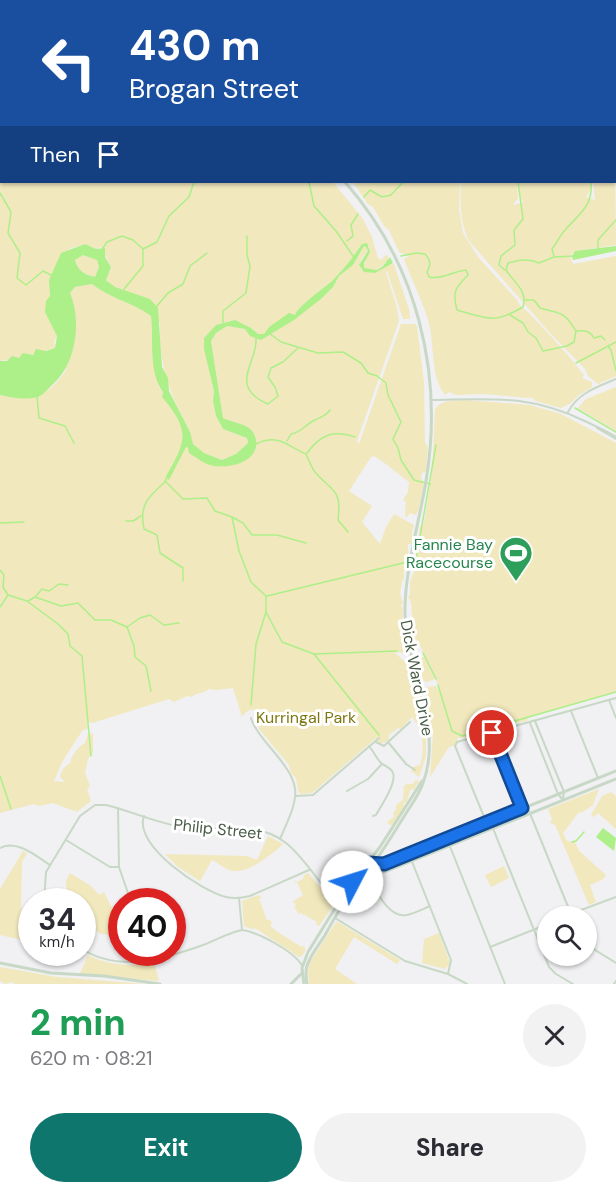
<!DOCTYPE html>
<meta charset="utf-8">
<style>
body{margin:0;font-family:"DM Sans",sans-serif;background:#f2f2f3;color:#2b2b33;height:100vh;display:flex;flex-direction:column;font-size:22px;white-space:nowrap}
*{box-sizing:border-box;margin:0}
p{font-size:20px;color:#7c7c81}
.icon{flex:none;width:33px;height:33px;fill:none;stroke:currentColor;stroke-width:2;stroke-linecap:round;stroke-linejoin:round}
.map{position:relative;height:984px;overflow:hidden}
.side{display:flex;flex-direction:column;background:#fff;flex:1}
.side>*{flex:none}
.top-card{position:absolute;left:0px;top:0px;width:616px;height:183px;box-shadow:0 2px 4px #0004;background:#1a4fa0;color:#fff;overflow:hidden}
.controls{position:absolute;left:537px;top:906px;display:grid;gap:12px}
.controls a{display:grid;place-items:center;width:60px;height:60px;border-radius:50%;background:#fff;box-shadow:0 2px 4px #0004;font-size:30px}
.speed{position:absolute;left:18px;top:888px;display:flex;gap:12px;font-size:30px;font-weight:700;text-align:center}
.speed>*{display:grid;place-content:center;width:78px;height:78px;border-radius:50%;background:#fff;box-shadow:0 2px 4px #0004;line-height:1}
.speed small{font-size:15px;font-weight:400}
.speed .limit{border:9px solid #d22;background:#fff;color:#111}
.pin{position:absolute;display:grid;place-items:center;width:51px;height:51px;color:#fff;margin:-26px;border:3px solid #fff;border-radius:50%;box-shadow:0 2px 6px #0007}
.me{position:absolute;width:66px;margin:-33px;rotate:50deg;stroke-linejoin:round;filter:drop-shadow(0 0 4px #0008)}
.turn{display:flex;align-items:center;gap:21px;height:126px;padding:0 30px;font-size:27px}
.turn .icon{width:78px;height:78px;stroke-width:2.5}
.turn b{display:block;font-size:42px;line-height:51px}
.then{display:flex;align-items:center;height:57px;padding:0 30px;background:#0003;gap:12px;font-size:22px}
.round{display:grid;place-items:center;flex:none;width:63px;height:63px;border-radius:32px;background:#f2f2f3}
.headline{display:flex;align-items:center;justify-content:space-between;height:102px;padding:0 30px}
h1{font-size:36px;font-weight:800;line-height:45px;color:#1e9e55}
.primary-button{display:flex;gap:12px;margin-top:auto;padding:12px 30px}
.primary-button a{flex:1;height:69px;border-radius:36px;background:#0f766e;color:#fff;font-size:24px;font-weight:800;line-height:69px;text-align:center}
.primary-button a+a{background:#f2f2f3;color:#2b2b33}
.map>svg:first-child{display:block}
.green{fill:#f1e8bd}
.water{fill:#adef89;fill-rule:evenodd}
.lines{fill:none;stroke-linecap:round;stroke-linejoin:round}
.stream{stroke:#adef89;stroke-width:1.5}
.minor{stroke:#c8d8c6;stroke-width:2}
.tertiary{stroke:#c8d8c6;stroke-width:3}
.secondary{stroke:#c3d9c2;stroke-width:4}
.route-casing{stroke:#114b97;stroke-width:15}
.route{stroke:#1a73e8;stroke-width:10}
.labels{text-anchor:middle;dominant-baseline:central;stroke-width:6;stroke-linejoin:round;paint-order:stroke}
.leisure-label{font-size:16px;fill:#27864d;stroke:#fff;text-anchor:end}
.street-label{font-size:16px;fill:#495e47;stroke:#fff}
.park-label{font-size:16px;fill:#7d7814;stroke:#fff}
</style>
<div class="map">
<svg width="616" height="984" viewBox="0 0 616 984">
<rect width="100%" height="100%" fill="#f1f0f2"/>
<!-- green -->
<g class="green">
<path d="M0,45l2,137h331l30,37 9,18 6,21 4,2 2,-4 4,-1v5l-11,10 -13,-2c0,-8 6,-14 5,-22l-7,-2c-9,13 -18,25 -30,37 -8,7 -34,25 -37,34l-26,12 -5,7h-6l-7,-6 -17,-8 -18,5 -12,13 4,27 6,26 -1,10 3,15 7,13 24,9 1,5 -12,11 -14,6c-9,-4 -24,-7 -29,-16 -3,-5 -3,-13 -6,-18 -19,-36 -28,-62 -27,-103l-32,-31 -14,-5 -8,-8 5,-12 -10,-20 -5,2 -11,-5 -16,5 -20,31 1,16 -2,22 3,3 6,15 -3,6 1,6 -36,10 -19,3z"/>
<path d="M615,154l1,91 -40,6 -6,4 3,9 43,-8v120l-18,8 -10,-8 -3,-7 -35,-36 -81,-92c-9,-18 -9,-40 -8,-59h56l1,16 -5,7h1l10,-3 -4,-3 -2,-17h72l1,7 -5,8 9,3 -2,-18h22z"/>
<path d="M353,182h107l-1,27 4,24 15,24 39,43c2,6 8,9 12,13 19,20 38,40 55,62l-2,3 10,4v5l-13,8 -8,8 -10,5 -25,-7 -5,-4 -2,1 -45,-4 -28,1 -7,-3 -4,3c-15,-19 -10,-48 -16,-71 -6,-23 -17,-43 -25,-65l5,-3 -10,-4 -10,-22 -5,-4 -11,-19 -5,-3z"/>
<path d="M364,246l2,1 2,4 -7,9 -1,8 16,5 12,-8 6,-1 15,45 1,10h-7l-16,-48 -1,1c4,15 12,34 13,49l-42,120 2,3 42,-120h15l1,3 7,56 1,59 3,6 -2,24 -4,1 -1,5 3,7 -6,27 -3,3 -5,-2 -3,4 -2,-1 1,-14 -3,-2 5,-8 1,-10c-12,-9 -22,-18 -35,-26l-3,1 -22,34 23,15 -10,16 18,22 6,-17 8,-13 20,11 -2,7v12h-4c-1,9 4,14 -4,21v14l-2,2 -2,13 3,9 -2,3 2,2 -1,17 4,10 1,15 -3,3 -10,-1 11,10 3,-3 3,11 -1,2 6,12v10l3,3 -3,2 8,22 -1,11 3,8v16l-7,21 -8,-6 2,-4 7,-2c5,-17 4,-33 -8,-48l-11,12 -3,-1 -9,7 -1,6 -9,3 -3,-6 -64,55 -11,1 -3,-3 -2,-13 -5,-5 -2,-8 -30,-36c0,-9 2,-14 -7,-20l-6,3 -4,5 -9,-29 -16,2 -8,-1c-6,5 -12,3 -18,8l-4,-1 -13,6 -5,-3 -77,24 -5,-2 1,7 -6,3 -20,31 -8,19 11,1 -5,-5c1,-6 4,-10 10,-14 1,-6 9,-18 15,-20l3,-9 5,-1v19l-5,7 -3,14 5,13 -3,3 4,12 -14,11 -24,-9 -14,3 -5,-2 -34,9v-418c30,8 49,1 66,-25l4,-77 5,-6 17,-3c18,15 41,18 59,31l8,72 4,5 -1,5 10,12 10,18v20l6,1 24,18 26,-2 12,-7 6,-9 -8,-21 -25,-9 -12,-77 5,-8 11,-7 18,3 6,7 10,4 38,-24 22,-17 12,-12 6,-11 14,-11z"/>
<path d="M83,255l14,4 2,8 -4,10c-10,-2 -18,-7 -20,-17z"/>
<path d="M616,387v44l-38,-23 8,-9z"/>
<path d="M466,400l64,5 31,9 55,29v249l-88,25 -1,4c-18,2 -33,11 -50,14 -6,2 -13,2 -19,3l-3,7 -6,2 -19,30 3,-41 -9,-46 3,-3 9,-1 2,4 2,-1 -22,-48 -4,-3 -3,-36 -3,-5 2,-2v-13l6,-16 4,-40 4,-3 8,-51 3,-62c5,-11 20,-9 31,-10z"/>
<path d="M416,656l8,1 11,22 -8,3 -5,-2z"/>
<path d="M415,780h3l1,3 -3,2 -1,4 -5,1 -3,11 -4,3 2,4 -12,17h-3l-3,-3 7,-5 -1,-4 3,-4v-4l7,-5 1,-14 3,-2h6z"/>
<path d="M599,789l-6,16 -12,8 -2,-1 -16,21 3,7 4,2 4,-2 5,11 27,24 -4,5 -12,5 6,17 -7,3 -34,-80 -5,-2 2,-4 -4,-10z"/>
<path d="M611,792l5,4v33l-18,-16 -4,4 -3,-2 11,-19z"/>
<path d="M268,836l15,8c-11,10 -33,29 -50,27 -7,-1 -15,-8 -21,-11l-12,21 -22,-14 -13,-13 82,2 10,4z"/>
<path d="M23,851l4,2 -5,9 -1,45 4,17 6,6v12l-31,-7v-46z"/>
<path d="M504,866l5,12 -18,9 -6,-12z"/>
<path d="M70,873l21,13 8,9 5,-3c5,11 18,34 17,43l-20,-1 -18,-13 -1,-19 -15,-1 -1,-20z"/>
<path d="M308,873l25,29v4l-14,20 -3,-2 1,-2 -16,-9 -2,1 -5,-7 2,-1 -1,-3 -3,-1 11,-7 -6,-13 -2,1 -1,-3 3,2 6,-3 1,-4z"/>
<path d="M259,895l3,3 -3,1 8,21h3l2,3 -2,2 6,6 24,15 5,1v4l-3,5 -3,1 -44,-29 -3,1 -8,-3 -2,-25z"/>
<path d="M336,922h2l62,38 -3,4 -43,-27 -19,32 22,15h-48l-1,-13 2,-9z"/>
<path d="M439,933l10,27 1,4 -5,5 -23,-6 2,-24z"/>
<path d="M88,955c21,11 44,12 66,7l5,19 -79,-7z"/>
<path d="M0,967l57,10 88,7h-131l-1,-2 -8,2 -5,-3z"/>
</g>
<!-- water -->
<g class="water">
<path d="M367,243l3,9 -6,11v5l13,2 6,-4 7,-9 3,6 -18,10 -11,-1 -5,-7 9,-14 -2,-4 -2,-1 -11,19 -14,11 -6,11 -12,12 -27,21 -33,20 -11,-4 -5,-7 -18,-3 -11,7 -5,8 12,77c8,4 19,5 26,10 4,3 6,7 7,12 3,22 -25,28 -42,26 -9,-1 -18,-9 -25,-13l-1,-5 -2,-1 -17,33 -3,-4c21,-35 24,-46 -4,-79l1,-5c-15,-21 -9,-52 -12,-76 -18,-14 -41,-17 -59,-32l-17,3 -5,6c12,28 6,72 -18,92 -4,4 -9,10 -14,12 -13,3 -26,1 -38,-2v-34h7l5,-5 7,2 4,-5 10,2 3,-6 10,2 9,-3 2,-12 -12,-24 1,-11 4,-5 -1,-16 12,-27 24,-9 11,5 9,-1v9l6,10 -5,13 9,7 35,12 8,9 4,59 6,11 1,13 21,41 3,12 11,9 18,7 14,-6 12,-11 -1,-5 -24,-9 -7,-13 -3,-15 1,-10 -10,-42v-11l12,-13 19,-5 16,8 7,6h6l5,-7 20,-14 6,2c3,-9 29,-27 37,-34 12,-12 21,-24 30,-37zM83,255l14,5 2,7 -4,10c-10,-2 -18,-7 -20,-17z"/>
<path d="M616,246v5l-43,9 -1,-4 3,-5z"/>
<path d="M603,828l13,10 -2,13 -18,-14z"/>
</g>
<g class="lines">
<!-- stream -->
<g class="stream">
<path d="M73,2l1,-1"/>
<path d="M0,146l2,-4"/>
<path d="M309,182l5,24 22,25 17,25"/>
<path d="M0,193l11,19 -3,21 12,20 -3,25 9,7 17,-14 8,4"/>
<path d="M364,197l6,-7 12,7 9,-2 12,-13"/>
<path d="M347,241l6,-5 -2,-11 7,-11"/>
<path d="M103,248l4,-6 15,-6 11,4 10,9 14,-7 12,-26 20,-19 5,-15"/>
<path d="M598,248v-8l18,-20"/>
<path d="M401,256l15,-3 9,1c6,7 6,10 2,18l2,5c12,3 25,-6 37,-7l2,5c-13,13 -16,17 -11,35 31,9 37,14 66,-3 5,-17 -9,-24 -17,-37l2,-7c12,-3 20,-5 31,0l15,-6 20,-1"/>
<path d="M554,256l-2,-7c5,-6 8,-14 14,-20 14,-16 27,-23 25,-47"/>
<path d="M505,270l-6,-5 2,-9 14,-11 -1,-15 9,-11 -5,-37"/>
<path d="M124,289l19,-23v-16"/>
<path d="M156,307l12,-14 15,-9 7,-18 17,-13"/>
<path d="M510,315l13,8 5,9 8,6 7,13 24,-5 7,-4 2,-11c-12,-20 -15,-17 -36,-23l-6,-8h-9"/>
<path d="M223,325v-14l23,-18 4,-27 -3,-11v-19"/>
<path d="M577,331c8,-1 13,0 17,7l7,-2 4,4"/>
<path d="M269,333l12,9 37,11 25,-1 18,11 7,10 9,3 9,7 2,12 13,27 -8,17 5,9 3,12 13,20 16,4"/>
<path d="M256,338c2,25 -29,48 12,66l10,-8 -3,-9 -7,-10 3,-9 12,-6 15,-14"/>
<path d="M608,346l3,4 5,21"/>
<path d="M576,363l40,-21"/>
<path d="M37,396l2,22 26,8 9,17"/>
<path d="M575,408l41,24"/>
<path d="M287,441l4,-7c11,-2 13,-8 22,-13 7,-4 12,-4 17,-11"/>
<path d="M256,444c23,-11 31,2 50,10 3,6 5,13 9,18 17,20 27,16 23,48l10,12"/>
<path d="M307,453c14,-19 26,-23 48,-16"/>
<path d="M168,476l-3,5 18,18 24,-1 8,13 17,6 7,34 12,31 15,14v16l16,30 32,12 83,-3"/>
<path d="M165,482c-17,15 -26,23 -21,47l13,6 3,18 23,15v13"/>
<path d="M232,517l11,6 9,12h25l29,8"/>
<path d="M126,521h7l8,-5"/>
<path d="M0,523l24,-1"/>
<path d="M415,565l21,-120"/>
<path d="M0,570l4,5 -1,12 5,8 19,6 31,23 10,10 2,12 12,10 9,100"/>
<path d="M36,596l6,-7 7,2 10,-7 9,1"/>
<path d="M267,596l136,-33 18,3"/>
<path d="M28,601l7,-4 26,9 17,-3 17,17h16l16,7 7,19 1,11 11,9 5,25"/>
<path d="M0,607l8,-12"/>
<path d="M127,627l13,-9 10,-3 14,10 15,-2"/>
<path d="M423,653l13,26"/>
<path d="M314,654l65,81"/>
<path d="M438,685l14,46 10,5 154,-44"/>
<path d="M251,705l5,-61 10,-32"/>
<path d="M0,776l11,33"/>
<path d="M572,842l4,-1 8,-9"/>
</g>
<!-- minor -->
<g class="minor">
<path d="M243,0l6,2"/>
<path d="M391,2l1,-2"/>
<path d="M499,2h7"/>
<path d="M615,69h1"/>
<path d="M615,115h1"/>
<path d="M615,152h1"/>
<path d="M431,400c61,-1 99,-6 156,22 10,5 20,9 29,15"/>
<path d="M568,412c10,-19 29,-25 48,-33"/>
<path d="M597,428l19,11"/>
<path d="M609,700l7,18"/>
<path d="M571,711l27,67"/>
<path d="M251,718c3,11 11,19 18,28 34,40 32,46 11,93"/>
<path d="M535,721l29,71 -1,7"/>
<path d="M410,722l-22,20 18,22 9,6"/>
<path d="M530,723l28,71 5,6"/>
<path d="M492,733l33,82"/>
<path d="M376,742l8,4 4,-4"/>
<path d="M369,746c4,5 7,11 11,16 4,4 9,5 12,9 7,9 -11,35 -16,44l-3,1"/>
<path d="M347,791l21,-12 14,-15"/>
<path d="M296,796l17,-1 66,-57"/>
<path d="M527,806l44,108"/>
<path d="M118,808l1,59 12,35"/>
<path d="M144,816c-11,30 58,75 82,81 8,2 16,1 24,-1l59,-26"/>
<path d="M490,821l59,146 7,7 17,10"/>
<path d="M489,829l-34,-83 2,-4 159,-44"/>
<path d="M447,839l58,145"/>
<path d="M66,840l44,27h8"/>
<path d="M0,848c17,-9 36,8 50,17"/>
<path d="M409,854l42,106 -3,14"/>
<path d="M374,885c5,12 17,33 33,30 8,-2 16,-6 23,-9"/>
<path d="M239,898l3,32c16,2 51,21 60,35"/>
<path d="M44,902l2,-30 34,-56 15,-11h11c25,6 50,18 76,22 33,5 75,-8 104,16 19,15 34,42 52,60"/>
<path d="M565,916l51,-19"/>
<path d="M335,918l70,43 43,13 19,10"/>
<path d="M586,931l9,19 21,13"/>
<path d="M490,947l58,-23"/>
<path d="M82,949c38,24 82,10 121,-4 13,-5 25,-12 39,-15"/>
<path d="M614,984l2,-3"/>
</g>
<!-- tertiary -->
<g class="tertiary">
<path d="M81,0l2,2"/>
<path d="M367,863l7,8 10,1 232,-93"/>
<path d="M372,864h12l232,-93"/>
<path d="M362,877l17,-3"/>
<path d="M0,963l51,10 53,3 56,8"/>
<path d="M291,984l10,-10"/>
<path d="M304,984l-2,-16 6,-16 39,-63 33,-42 42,-66"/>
<path d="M307,984c-1,-6 -2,-12 0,-18 3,-11 12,-21 18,-31 10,-18 21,-37 33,-54 6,-8 14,-16 20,-24 10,-14 18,-28 27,-42 6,-10 14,-20 18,-32 21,-55 -16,-113 -18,-168 -1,-42 14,-92 21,-134 18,-108 -9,-217 -81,-299"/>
</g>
<!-- secondary -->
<g class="secondary">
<path d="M583,0l2,2"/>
<path d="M595,0l2,2"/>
<path d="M615,12l1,1"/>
<path d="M615,20l1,1"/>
</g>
</g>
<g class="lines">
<defs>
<path id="route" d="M352,882l15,-19 17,1 138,-56 -30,-75"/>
</defs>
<!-- route casing -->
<use href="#route" class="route-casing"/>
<!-- route -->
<use href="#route" class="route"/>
</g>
<!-- icons -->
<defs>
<symbol id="stadium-pin" viewBox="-11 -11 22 30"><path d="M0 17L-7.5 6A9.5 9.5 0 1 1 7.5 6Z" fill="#2e9e5b" stroke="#fff"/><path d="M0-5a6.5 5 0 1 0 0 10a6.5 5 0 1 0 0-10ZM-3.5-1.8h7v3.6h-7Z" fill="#fff"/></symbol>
</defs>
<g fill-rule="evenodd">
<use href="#stadium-pin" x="497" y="534" width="38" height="52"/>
</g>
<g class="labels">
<!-- leisure labels -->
<g class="leisure-label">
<text x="493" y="544">Fannie Bay<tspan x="493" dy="18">Racecourse</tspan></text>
</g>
<!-- street labels -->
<g class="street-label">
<text transform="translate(417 678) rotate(79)">Dick Ward Drive</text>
<text transform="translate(218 829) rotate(6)">Philip Street</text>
</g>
<!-- park labels -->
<g class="park-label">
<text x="306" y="717">Kurringal Park</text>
</g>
</g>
</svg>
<div class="controls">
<a><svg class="icon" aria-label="search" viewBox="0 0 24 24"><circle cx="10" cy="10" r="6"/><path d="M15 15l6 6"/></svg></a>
</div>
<div class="speed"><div>34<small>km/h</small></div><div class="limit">40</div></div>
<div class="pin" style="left:492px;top:733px;background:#d93025"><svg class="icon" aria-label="arrive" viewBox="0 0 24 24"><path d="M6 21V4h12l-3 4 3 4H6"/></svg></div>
<svg class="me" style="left:352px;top:882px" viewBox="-20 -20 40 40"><circle r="19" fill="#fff"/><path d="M0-13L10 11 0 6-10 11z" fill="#1a73e8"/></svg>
<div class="top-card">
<div class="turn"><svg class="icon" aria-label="left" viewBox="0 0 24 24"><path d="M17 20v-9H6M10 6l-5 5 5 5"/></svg><div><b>430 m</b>Brogan Street</div></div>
<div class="then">Then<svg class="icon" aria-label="arrive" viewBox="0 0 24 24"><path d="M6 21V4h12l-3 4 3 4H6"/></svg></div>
</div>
</div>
<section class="side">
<div class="headline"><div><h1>2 min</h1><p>620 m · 08:21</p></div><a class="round"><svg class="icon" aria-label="close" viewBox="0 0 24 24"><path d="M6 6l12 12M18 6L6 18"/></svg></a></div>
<div class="primary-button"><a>Exit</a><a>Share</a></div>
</section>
